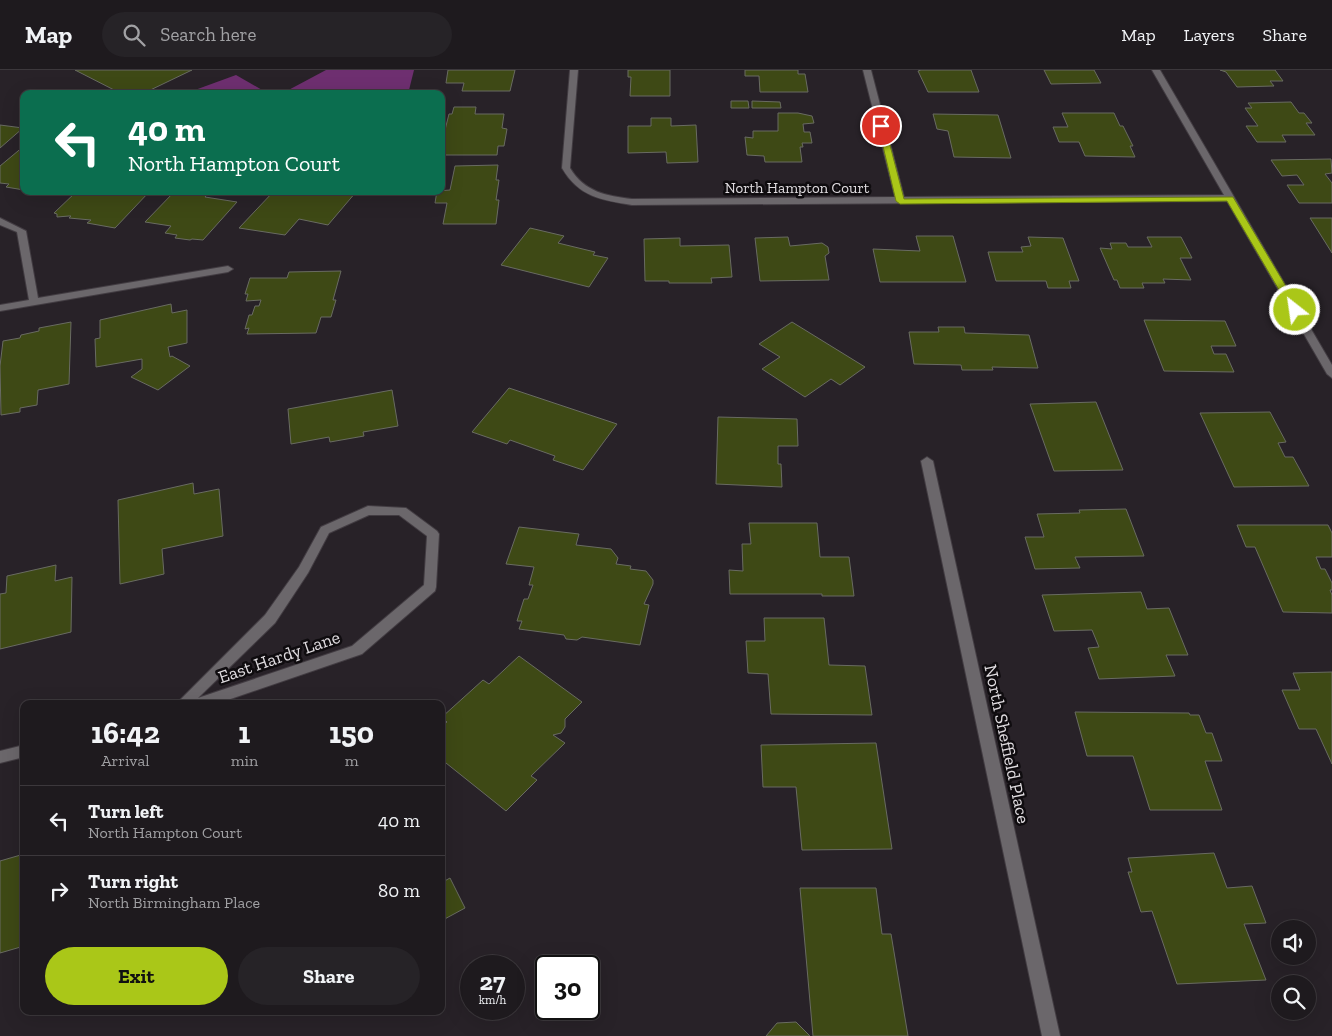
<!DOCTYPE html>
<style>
body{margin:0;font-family:"Zilla Slab",serif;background:#262327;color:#f1f3f6;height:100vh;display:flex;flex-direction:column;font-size:19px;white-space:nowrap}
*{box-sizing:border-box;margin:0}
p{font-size:16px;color:#a1a1a4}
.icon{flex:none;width:28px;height:28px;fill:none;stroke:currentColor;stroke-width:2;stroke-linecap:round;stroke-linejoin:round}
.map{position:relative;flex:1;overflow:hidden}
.sheet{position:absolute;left:20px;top:630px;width:425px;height:315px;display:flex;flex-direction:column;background:#1e1a1e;border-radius:10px;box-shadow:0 5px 20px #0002,0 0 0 1px #3c383c}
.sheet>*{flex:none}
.banner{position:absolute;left:20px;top:20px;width:425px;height:105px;border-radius:10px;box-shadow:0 5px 20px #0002,0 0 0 1px #3c383c;background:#0b6e4f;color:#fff;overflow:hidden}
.buttons{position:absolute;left:1271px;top:850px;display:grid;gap:10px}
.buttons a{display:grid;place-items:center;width:45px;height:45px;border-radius:50%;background:#1e1a1e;box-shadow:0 5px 20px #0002,0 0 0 1px #3c383c;font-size:25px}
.speed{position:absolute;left:460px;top:885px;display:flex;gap:10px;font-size:25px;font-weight:700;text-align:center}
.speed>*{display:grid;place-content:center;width:65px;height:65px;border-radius:50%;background:#1e1a1e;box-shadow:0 5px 20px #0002,0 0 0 1px #3c383c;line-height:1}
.speed small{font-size:12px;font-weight:400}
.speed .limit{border:2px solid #111;border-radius:8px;background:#fff;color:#111}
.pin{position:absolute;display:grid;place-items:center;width:42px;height:42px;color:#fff;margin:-21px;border:2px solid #fff;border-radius:50%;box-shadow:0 1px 5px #0007}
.me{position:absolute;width:55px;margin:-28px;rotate:330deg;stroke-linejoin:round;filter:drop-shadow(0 0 4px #0008)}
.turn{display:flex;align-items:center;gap:18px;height:105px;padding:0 25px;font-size:22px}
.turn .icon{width:65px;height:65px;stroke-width:2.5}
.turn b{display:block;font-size:35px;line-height:42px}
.eta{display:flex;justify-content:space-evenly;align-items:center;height:85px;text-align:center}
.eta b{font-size:30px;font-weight:800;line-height:35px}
.cta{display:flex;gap:10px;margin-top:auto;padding:10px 25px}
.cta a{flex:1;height:58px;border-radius:30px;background:#aac718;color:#111;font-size:20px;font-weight:800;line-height:58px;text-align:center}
.cta a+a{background:#262327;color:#f1f3f6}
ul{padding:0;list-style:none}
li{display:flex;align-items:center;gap:15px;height:70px;padding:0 25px;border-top:1px solid #3c383c}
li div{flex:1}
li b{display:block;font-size:19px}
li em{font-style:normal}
header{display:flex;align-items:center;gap:30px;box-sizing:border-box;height:70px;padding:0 25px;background:#1e1a1e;border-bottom:1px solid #3c383c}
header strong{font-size:24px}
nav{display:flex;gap:28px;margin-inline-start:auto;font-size:18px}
.search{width:350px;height:45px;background:#262327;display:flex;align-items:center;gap:12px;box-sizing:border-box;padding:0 18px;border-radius:28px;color:#a1a1a4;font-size:19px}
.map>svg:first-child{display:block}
.forest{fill:#6e2f70}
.building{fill:#3e4915;stroke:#696b62}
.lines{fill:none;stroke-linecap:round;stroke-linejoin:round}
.minor-casing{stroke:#423c42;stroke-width:2}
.minor{fill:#6b676b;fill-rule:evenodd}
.route{fill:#aac718;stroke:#6e8110}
.labels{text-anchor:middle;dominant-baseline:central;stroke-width:5;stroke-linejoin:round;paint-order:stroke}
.far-street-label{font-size:15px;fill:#e1dde1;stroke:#0f0c0f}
.street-label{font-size:18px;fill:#e1dde1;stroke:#0f0c0f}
</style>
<header>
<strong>Map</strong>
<div class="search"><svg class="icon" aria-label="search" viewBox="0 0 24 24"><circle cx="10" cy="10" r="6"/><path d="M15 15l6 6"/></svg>Search here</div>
<nav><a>Map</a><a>Layers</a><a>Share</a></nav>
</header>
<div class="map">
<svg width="1332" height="966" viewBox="0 0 1332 966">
<rect width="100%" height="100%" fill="#282228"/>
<!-- forest -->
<g class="forest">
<path d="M326,0h88l-6,24h-127z"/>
<path d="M236,5l33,19h-85z"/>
</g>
<!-- building -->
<g class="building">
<path d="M75,0h117l-50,24h-20z"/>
<path d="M448,0h67l-5,21h-48l2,-8h-18z"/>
<path d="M628,0h42v26h-40l1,-19h-3z"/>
<path d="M745,0h53v4h7l3,18h-48l-1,-16h-14z"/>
<path d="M921,0h50l8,22h-51l-10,-21z"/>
<path d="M1044,0h50l7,13 -50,1z"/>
<path d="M1220,0h55l8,11h-13l4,5 -37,1 -11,-15z"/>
<path d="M731,31h17l1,7h-18z"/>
<path d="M752,31l28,1 1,6h-29z"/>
<path d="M1291,32l8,11h5l8,10h-6l9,12h-33l4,7h-29l-11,-16h12l-13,-18h7l-4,-5z"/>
<path d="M454,37h22l-1,7h29l-2,14 5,1 -3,17h-6l-1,9h-56v-9l8,-32h3z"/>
<path d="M778,43h20l14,3 2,7 -11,1 1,8h6l2,11h-10l1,4h-3l2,15h-37l-1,-6 -17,-1 -2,-18 8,1v-7h25z"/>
<path d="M1062,43h52l6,13h3l10,20h-3l5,11 -50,-1 -6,-14h-20l-6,-15h15z"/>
<path d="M933,44l65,1 13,43 -57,-1 -6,-26 -11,-2z"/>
<path d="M651,48h20v8l25,-1 2,37 -31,1 -1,-11 -38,1v-27h23z"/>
<path d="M0,55l23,3 -23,20z"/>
<path d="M24,76v44l-18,-3 3,-3 -9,-1v-17z"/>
<path d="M1331,89l1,14 -7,1 7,9v20h-33l-12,-18h17l-7,-10 -15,1 -11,-16z"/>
<path d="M498,95l-2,15h3l-3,20h3l-3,24h-53l4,-21h-12l2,-12 13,-1 5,-24z"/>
<path d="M77,121h73l-35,37 -28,-5 4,-3 -22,-2 2,-2h-2l-12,1v-3l-3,-1z"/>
<path d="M175,121h35l-5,6 32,5 -34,38 -11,-1 -2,1 -15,-2 2,-3 -12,-2 6,-7 -26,-4z"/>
<path d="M274,121h80l2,1 -28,33 -29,-6 -14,16 -46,-7z"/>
<path d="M1310,148h22v35z"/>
<path d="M530,158l34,8 -6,7 37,9 -2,3 15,3 -19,29 -88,-22z"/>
<path d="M916,166h37l13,46h-86l-7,-33 47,2z"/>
<path d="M788,167l2,9 32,-3 6,4 1,6 -4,3 4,24 -69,1 -5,-43z"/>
<path d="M1028,167l35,1 16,43h-10l2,7h-23l-2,-7h-50l-8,-29h35l-2,-5 10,-1z"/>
<path d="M1147,167h34l11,21h-12l11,22 -28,-1 2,4h-23l2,5h-24l-3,-8h-3l-14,-32 12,1 -2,-6h16l2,4h24z"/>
<path d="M680,168v8l49,-1 3,32 -21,1 1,5h-43v-2h-24l-1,-42z"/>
<path d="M341,201l-8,29h3l-5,17h-10l-5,16 -69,1 2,-6 -4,1 4,-14h3l3,-9h4l2,-6 -15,1 2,-7h-3l5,-16h37l2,-6z"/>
<path d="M171,234l1,9 15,-3v33l-19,4 2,10 2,-1 18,10 -32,24 -27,-13 11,-8v-10l-46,8 -1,-28 5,-1v-18z"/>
<path d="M1144,250l81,1 11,25h-25l3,8h12l8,18 -70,-1z"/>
<path d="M71,252l-2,62 -31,6 -1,15 -17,3v4l-19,3 -1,-49 3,-25 17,-3 1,-3 18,-4v-3z"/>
<path d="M792,252l73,45 -25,18 -9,-6 -26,18 -43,-28 18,-12 -21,-13z"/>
<path d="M938,257h26l1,6 64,2 9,33 -46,-1 1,3h-31l-1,-5 -47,-1 -5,-32h30z"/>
<path d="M509,318l108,36 -34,46 -30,-10 2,-4 -45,-16 -3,4 -35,-12z"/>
<path d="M392,320l6,36 -35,6 1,4 -34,6 -1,-5 -38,7 -3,-35z"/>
<path d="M1096,332l27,68 -69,1 -24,-67z"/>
<path d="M1270,342l16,30 -8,1 7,14h8l16,29 -75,1 -34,-74z"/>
<path d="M718,347l79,2 1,27h-20v18h3l1,23 -66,-3z"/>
<path d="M193,413l1,11 25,-5 4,47 -61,13 2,25 -44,10 -2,-84z"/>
<path d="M1126,439l18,47 -69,1 5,11 -45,1 -10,-32h19l-7,-23 43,-1 -1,-3z"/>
<path d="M749,453h68l3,34h29l5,39h-32v-2h-92l-1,-24 14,1 -1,-27h9z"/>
<path d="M1237,455h91l4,8v24h-16l5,12h4l7,14v7h-2l2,5v18l-49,-1 -28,-65h-9z"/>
<path d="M519,457l60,7 -3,11 35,4 7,9 -2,6 15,2 -1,3 16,2 7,9v4l-9,20 5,1 -9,40 -58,-8 -5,3 -11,-1 -2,-4 -45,-6 3,-8h-5l7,-22h4l5,-14h-4l5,-18 -28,-3z"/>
<path d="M56,495l-1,16 17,-4 -1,55 -71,17v-55l6,-1 1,-17z"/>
<path d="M1141,522l6,17 22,-1 19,47h-22l9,21 -76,3 -11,-31 11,-1 -7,-17 -38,1 -12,-36z"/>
<path d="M764,548h60l5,47 36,1 7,49 -101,-1 -3,-40 -20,-1 -2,-32h19z"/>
<path d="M519,586l63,46 -17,17v8l-4,6 -8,2 12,8 -34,33 6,4 -31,31 -65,-52v-32l6,-5 -5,-5 41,-37 6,4z"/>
<path d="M1332,602v92l-16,-35h-17l-17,-39h18l-7,-17z"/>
<path d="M1075,642l114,1 1,2h9l7,18h6l10,28h-17l17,49h-72l-17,-54h-46z"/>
<path d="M876,673l16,106 -90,1 -6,-63h-33l-2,-42z"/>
<path d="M1214,783l13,35 25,-2 14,37 -22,1 22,56 -89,4 -25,-73 -11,1 -13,-40h4l-4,-14z"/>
<path d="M24,784v92l-24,7v-92z"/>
<path d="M450,808l15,30 -24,13v-38z"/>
<path d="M800,818h76l6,46h9l17,102h-95z"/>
<path d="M796,952l14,14h-44l11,-13z"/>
</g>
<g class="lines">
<defs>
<g id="minor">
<path d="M570,0h8l-8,98c14,24 37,28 62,31l263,-2 -32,-127h8l33,127 320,-2 -72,-125h8l172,295v13l-5,-4 -100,-173 -595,4c-31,-5 -53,-8 -70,-37z"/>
<path d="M0,148l26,13 12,67 190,-32 5,3 -5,3 -228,39v-6l29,-5 -12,-68 -17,-7z"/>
<path d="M927,387l6,4 127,575h-18l-121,-575z"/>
<path d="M368,436l38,2 31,23 2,3 -3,53 -1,4 -73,63 -146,50h-40l89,-89 34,-48 22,-40zM369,445h30l28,21 -3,49 -72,61 -154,52 77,-75 33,-50 21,-40z"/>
<path d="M24,675v12l-24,6v-12z"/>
</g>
</defs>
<!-- minor casing -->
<use href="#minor" class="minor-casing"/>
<!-- minor -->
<use href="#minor" class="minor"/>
</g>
<!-- route -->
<path class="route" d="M878,55l7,1 19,73 329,-2 67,113 -5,3 -3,-1 -65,-111 -327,3 -4,-3z"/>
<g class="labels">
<!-- far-street labels -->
<g class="far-street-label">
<text x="797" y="118">North Hampton Court</text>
</g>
<!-- street labels -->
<g class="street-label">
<text transform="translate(279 587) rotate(-19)">East Hardy Lane</text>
<text transform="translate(1007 674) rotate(78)">North Sheffield Place</text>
</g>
</g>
</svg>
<div class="buttons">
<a><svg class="icon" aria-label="sound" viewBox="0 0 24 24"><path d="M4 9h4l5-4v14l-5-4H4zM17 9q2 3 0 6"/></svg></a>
<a><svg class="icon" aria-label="search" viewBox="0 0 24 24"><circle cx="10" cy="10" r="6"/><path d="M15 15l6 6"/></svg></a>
</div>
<div class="speed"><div>27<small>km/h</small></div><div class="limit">30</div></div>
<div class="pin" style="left:881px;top:56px;background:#d93025"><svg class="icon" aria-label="arrive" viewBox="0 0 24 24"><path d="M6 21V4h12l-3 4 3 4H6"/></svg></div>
<svg class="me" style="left:1295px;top:240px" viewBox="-20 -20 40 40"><circle r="17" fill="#aac718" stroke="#fff" stroke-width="3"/><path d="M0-11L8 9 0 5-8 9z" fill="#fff"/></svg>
<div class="banner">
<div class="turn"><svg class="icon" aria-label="left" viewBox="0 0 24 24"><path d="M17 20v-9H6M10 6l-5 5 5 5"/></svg><div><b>40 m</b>North Hampton Court</div></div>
</div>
<section class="sheet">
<div class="eta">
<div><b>16:42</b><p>Arrival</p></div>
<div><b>1</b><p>min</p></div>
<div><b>150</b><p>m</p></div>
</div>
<ul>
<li><svg class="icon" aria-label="left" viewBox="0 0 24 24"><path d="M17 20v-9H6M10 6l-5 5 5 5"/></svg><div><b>Turn left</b><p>North Hampton Court</p></div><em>40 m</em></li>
<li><svg class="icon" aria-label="right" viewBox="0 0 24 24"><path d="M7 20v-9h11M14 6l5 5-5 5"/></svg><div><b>Turn right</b><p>North Birmingham Place</p></div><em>80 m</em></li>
</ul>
<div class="cta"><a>Exit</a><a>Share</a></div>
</section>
</div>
